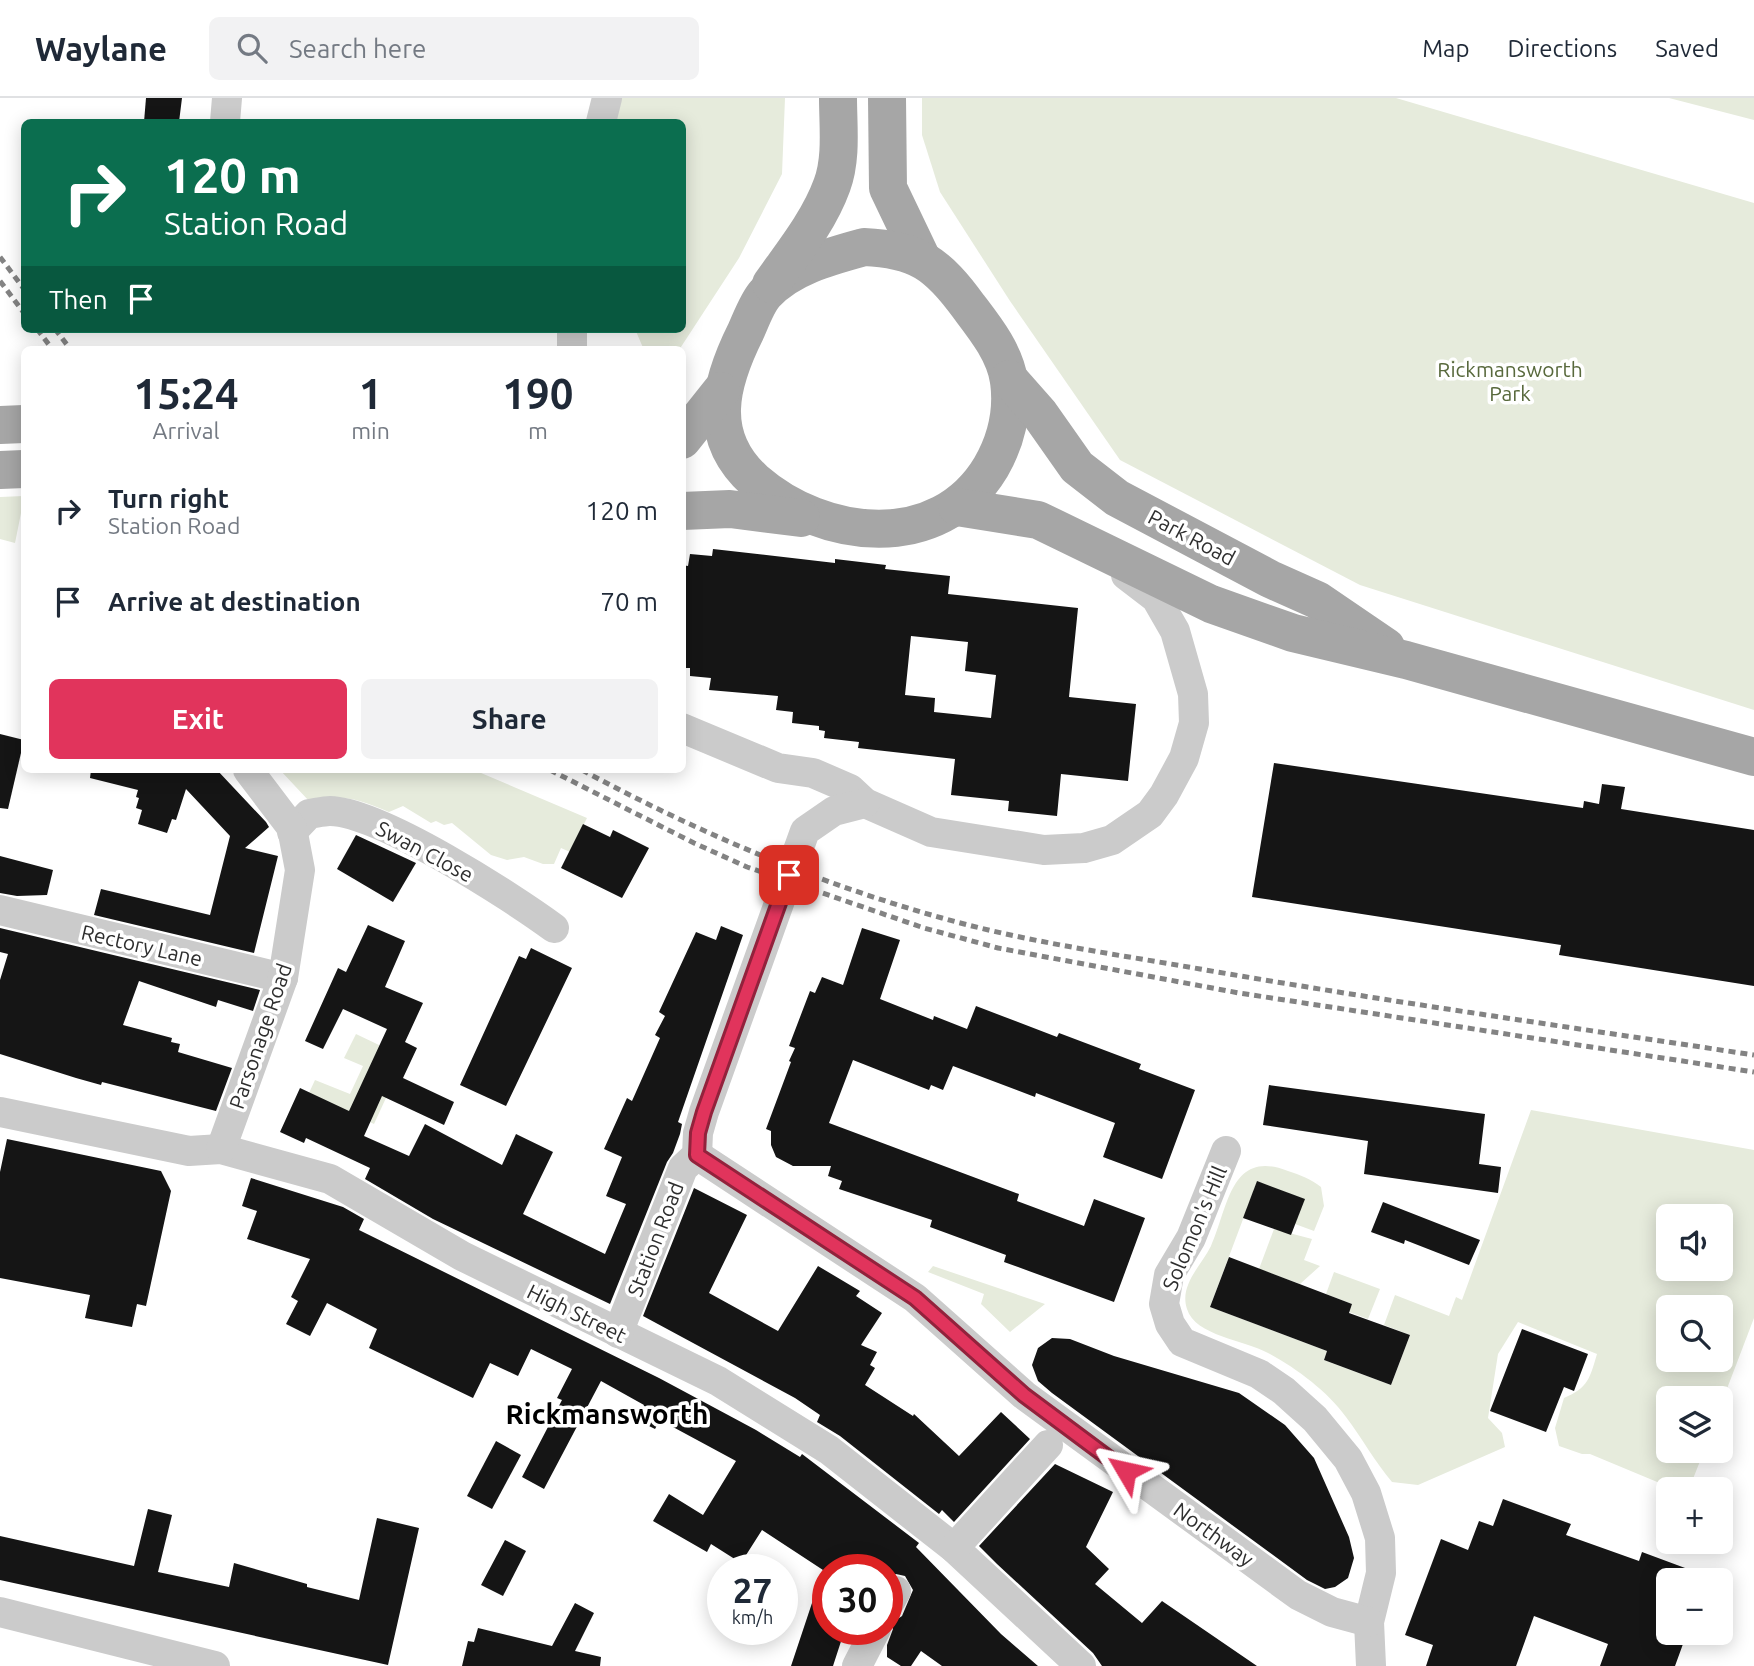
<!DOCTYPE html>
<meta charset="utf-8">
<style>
body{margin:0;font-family:Ubuntu,sans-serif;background:#f2f2f3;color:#1f2937;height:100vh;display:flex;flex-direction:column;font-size:26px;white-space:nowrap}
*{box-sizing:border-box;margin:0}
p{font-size:23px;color:#747a83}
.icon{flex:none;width:38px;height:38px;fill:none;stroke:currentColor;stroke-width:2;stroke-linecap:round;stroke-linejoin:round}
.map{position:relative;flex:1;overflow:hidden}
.details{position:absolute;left:21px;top:248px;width:665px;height:427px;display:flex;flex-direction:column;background:#fff;border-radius:10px;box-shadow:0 4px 18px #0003}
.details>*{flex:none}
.hud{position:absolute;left:21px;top:21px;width:665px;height:214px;border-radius:10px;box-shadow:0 4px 18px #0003;background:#0b6e4f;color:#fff;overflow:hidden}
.fabs{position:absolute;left:1656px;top:1106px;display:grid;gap:14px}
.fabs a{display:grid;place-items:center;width:77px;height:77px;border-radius:10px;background:#fff;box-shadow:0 4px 18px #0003;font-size:35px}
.speed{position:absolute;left:707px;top:1456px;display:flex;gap:14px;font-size:35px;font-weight:700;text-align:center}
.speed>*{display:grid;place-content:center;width:91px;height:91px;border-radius:50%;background:#fff;box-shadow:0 4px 18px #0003;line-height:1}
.speed small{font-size:18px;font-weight:400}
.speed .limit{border:10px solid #d22;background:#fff;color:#111}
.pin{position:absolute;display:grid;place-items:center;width:60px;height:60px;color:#fff;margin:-30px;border-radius:14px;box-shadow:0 4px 10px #0006}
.me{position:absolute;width:77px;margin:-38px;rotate:306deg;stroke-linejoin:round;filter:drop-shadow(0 0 5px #0008)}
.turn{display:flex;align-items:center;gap:24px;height:147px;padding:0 28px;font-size:32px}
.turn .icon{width:91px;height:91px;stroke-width:2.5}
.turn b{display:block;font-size:49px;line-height:60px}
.then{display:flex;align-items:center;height:66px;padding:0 28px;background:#0003;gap:14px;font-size:26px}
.eta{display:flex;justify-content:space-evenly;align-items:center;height:119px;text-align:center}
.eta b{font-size:42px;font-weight:700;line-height:49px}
.cta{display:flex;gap:14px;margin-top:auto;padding:14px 28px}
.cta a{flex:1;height:80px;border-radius:10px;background:#e1345c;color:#fff;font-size:28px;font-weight:700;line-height:80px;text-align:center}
.cta a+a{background:#f2f2f3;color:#1f2937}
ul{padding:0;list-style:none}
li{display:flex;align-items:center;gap:21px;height:91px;padding:0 28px}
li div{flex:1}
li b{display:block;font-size:26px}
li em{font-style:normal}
header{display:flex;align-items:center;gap:42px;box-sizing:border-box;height:98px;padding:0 35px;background:#fff;border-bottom:2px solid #e0e1e3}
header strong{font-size:33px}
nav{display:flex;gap:38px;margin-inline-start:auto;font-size:24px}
.search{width:490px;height:63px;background:#f2f2f3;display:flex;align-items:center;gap:18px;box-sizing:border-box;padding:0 24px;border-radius:10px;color:#747a83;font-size:26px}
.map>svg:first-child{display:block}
.green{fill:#e6ebdc;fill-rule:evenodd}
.building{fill:#151515;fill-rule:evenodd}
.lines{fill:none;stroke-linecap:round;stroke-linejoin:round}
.street{stroke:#cbcbcb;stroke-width:30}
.primary{stroke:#a6a6a6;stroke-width:38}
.rail{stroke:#838383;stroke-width:5;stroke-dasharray:7 5;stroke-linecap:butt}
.route-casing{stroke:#92223c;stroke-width:18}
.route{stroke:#e1345c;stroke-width:12}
.labels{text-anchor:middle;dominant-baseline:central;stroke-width:7;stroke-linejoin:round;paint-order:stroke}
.park-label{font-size:21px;fill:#58693c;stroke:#fff}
.street-label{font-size:21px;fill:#2e2e2e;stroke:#fff}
.district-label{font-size:28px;font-weight:bold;fill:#000;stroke:#fff}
</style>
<header>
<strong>Waylane</strong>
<div class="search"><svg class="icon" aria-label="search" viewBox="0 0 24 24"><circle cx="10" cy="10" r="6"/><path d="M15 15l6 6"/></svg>Search here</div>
<nav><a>Map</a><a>Directions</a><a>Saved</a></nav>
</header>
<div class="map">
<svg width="1754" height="1568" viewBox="0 0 1754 1568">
<rect width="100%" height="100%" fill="#fff"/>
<!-- green -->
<g class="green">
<path d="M621,0h164l-3,76 -43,84 -60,92h-35l-9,-21h47v-207h-66z"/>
<path d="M922,0h474l358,105v507l-394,-125 -240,-125 -110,-159 -70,-109 -18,-57z"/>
<path d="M1669,0h85v22z"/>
<path d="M24,398v17h-3l-6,30 -15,-4v-42z"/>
<path d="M280,672h194l113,48 -17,34 -9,-4 -7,16h-11l-19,-7 -17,3 -16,-5 -39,-32 -8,2 -8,-4 -5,2 -28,-17 -14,6c-31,-13 -46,-18 -80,-11z"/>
<path d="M356,936l23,11 12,42 -17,37 -65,-31 6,-13 35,14 13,-28 -19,-8z"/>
<path d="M1531,1012l223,40v168l-34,89v-9h-52v53h36l-15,38h-15l-84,-35h-8l-23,-8 -4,-18 9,-30c24,-10 26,-20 33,-44l-79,-32 -20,32 -10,64 14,15 3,14 -87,38 -26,-3c-17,-20 -30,-44 -46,-65 -19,-26 -50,-49 -78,-64 -23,-13 -73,-17 -81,-44 -8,-24 14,-43 24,-63 17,-37 19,-98 77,-75 12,4 23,8 33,16l3,19 -10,25 -19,-7 9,-25 -47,-17 -47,125 117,44 -3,9 67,25 19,-50 -26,-10 11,-30 54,21 7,-19 6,3zM1668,1118h52v53h-52zM1668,1209h52v53h-52z"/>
<path d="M1274,1131l38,10 -8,21 16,6 -20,18 -41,-15z"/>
<path d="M933,1168l112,38 -35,28 -29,-28 3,-10 -56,-22z"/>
<path d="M1334,1174l46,17 -12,30 -19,-7 3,-8 -26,-10z"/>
</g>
<!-- building -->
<g class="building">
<path d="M146,0h36l-3,24h-35z"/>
<path d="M713,451l122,14v-4l51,6 -1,4 65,7 -2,18 130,14 -9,89 67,7 -8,77 -67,-7 -4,42 -49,-5 1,-10 -58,-6 4,-36 -97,-11 1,-6 -35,-4 1,-7 -6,-1v-4l-27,-3 1,-11 -17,-2 2,-14 -69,-6 2,-12 -21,-2v-8h-8v-103l6,1 2,-12 22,2zM911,538l57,6 -3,29 31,4 -5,43 -57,-6 1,-14 -30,-3z"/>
<path d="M0,636l24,6 -16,69 -8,-1z"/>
<path d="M1274,665l309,45 1,-7 15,3 3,-20 23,3 -4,22 133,21v156l-195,-31 2,-10 -309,-48z"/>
<path d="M91,672h126l49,52 3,5 -24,21 33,8 -24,97 -160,-38 7,-26 109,26 20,-79 -44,-47 -10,31 -4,-1 -5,14 -29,-9 4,-14 -6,-2 3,-10 -3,-1 2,-7 -48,-12z"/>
<path d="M583,726l27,13 3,-7 36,18 -27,50 -61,-30z"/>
<path d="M356,737l60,28 -23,39 -56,-33z"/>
<path d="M0,758l53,14 -6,25 -30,1 -17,-3z"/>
<path d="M368,827l37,16 -20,46 38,16 -18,39 12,6 -14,30 51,24 -10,23 -62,-29 -18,40 45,20 16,-32 77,41 14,-31 37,18 -30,62 82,40 21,-50 -20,-8 16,-39 -18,-8 23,-51 5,3 28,-63 -5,-3 10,-19 -6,-4 37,-80 20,8 5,-14 22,9 -65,187 4,2 -2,10 -7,19 -6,9 -57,142 -177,-85 -68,-40 5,-11 -64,-30 -2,5 -24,-11 20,-44 49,23 38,-82 -44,-20 -20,40 -18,-8 33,-73 8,4z"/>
<path d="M0,830l260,62 -7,21 -35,-11 -2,7 -77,-26 -16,44 49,13 -1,4 9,2 -2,8 54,16 -16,43 -114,-29 -1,3 -25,-7 -76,-24v-74l8,-26 -8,-2z"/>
<path d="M862,830l38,12 -20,59 53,21 1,-4 33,13 9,-23 81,31 2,-4 82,31 -2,5 56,21 -33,89 -59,-22 12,-34 -79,-30 -1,4 -82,-31 -10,24 -12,-5 -2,5 -76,-30 -24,63 190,71 -2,7 67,25 10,-27 51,19 -31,84 -110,-40 2,-7 -76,-28 2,-7 -93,-31 3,-8 -14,-5 3,-10h-38l-17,-9 -5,-12v-14l-5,-2 25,-67 -2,-1 6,-13 -6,-2 21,-55 5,2 7,-16 21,8z"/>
<path d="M531,850l41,20 -66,138 -46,-21 59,-129 7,3z"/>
<path d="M1269,987l216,29 -6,50 22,3 -3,26 -134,-19 4,-33 -105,-16z"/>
<path d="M7,1041l154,32 10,20 -25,115 -9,-2 -5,23 -47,-9 5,-23 -90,-17v-106z"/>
<path d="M251,1080l92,29 21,12 -5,11 300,148 97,52 44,27 2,-3 117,89 -3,4 85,87 37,32h-96l-21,-15 -10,15h-10l-14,-9v-12l6,-16 -1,-6 10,-7 11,-26 -8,-14 -9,-2 -9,2v-6h-61l2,59h17l-12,37h-42l32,-96 -61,-40 -21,33 -30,-19 -4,8 -54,-31 16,-27 34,21 33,-54 -76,-41 -5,9 -18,-9 7,-15 -43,-24 -57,108 -22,-12 40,-77 -5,-2 15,-29 -41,-20 -13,27 -28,-13 -17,35 -104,-50 8,-19 -50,-26 -17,33 -24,-12 12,-23 -7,-4 19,-38 -63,-20 10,-28 -15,-5z"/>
<path d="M1257,1083l48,18 -14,36 -48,-17z"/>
<path d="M694,1090l53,27 -38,78 69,38 40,-65 42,25 -4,5 26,17 -21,32 16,7 -7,13 5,3 -10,17 48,31 1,-2 45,42 42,-44 29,27 -76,83 -12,-12 -3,4 -99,-78 -23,-14 3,-7 -25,-17 -152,-82z"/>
<path d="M1383,1104l97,38 -11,25 -64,-25 -1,4 -33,-12z"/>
<path d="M1229,1159l123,47 -3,9 61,22 -19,50 -67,-25 3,-9 -117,-44z"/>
<path d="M1522,1231l66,25 -14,37 -10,-4 -18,45 -56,-21z"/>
<path d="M1052,1240l18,1 44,17 125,37 46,32 29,33 35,79 5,21 -6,20 -13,9 -10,2 -18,-9 -255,-187 -14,-12 -6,-16 6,-17z"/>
<path d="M496,1343l25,14 -29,54 -25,-13z"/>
<path d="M1055,1366l58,28 -27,55 23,22 -14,15 47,39 20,-22 95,65h-155l-9,-13 -96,-89 -18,-18z"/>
<path d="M1503,1401l68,25 -5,11 73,26 3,-9 70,26v2h-44v53h19l-12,33h-75l8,-22 -74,-28 -18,50h-90l7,-21 -28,-10 36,-96 27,11 11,-29 14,5z"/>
<path d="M148,1411l24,6 -14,57 71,15 5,-24 73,21v3l52,13 18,-82 42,10 -31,137 -388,-85v-44l134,30z"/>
<path d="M505,1442l21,11 -23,45 -22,-11z"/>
<path d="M575,1505l19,10 -19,38 26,6 -1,9h-138l6,-25 6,1 4,-14 74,18z"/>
</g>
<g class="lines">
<!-- street -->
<g class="street">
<path d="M225,24l2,-24"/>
<path d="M601,24l6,-24"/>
<path d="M572,252v-21"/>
<path d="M682,630l96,40 35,5 37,16 15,14 66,29 113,18 40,-2 28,-8 38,-26 14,-19 20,-37 10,-35 -1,-29 -18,-63 -19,-33 -30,-23"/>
<path d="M292,734l17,-18c7,-1 15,-3 21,-3 50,1 182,86 224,117"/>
<path d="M0,812l283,68"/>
<path d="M0,1014l189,39 32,-2 109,30 132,77 256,125 111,69 125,98 127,118"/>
<path d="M221,1051l62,-171 17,-108 -8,-42 -44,-58"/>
<path d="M1226,1053l-35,87 -22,37 -5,29 6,20 12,18 77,32 25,17 31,28 33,40 18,34 14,45 1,35 -12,49 2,44"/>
<path d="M697,1057l218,143 109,97 274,200 34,17 37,10"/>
<path d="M618,1235l65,-165 14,-13 1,-22 6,-21 101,-281 29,-20 31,-8"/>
<path d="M954,1450l94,-103"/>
<path d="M887,1509l9,-16"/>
<path d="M0,1514l215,54"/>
<path d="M857,1568l19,-37"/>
</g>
<!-- primary -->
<g class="primary">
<path d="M887,0l1,90 33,69"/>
<path d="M864,149c53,2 74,17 105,60 16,21 36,46 40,74 4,30 -3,60 -18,86 -52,87 -168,73 -236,14 -50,-45 -35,-98 -9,-150 5,-11 11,-28 19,-37 24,-27 66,-38 99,-47z"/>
<path d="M771,186c22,-31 48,-63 61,-99 10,-27 6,-59 6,-87"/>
<path d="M1009,281l30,34 38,54 40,31 153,81 47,21 69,47"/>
<path d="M0,327l24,-1"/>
<path d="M682,342l39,-49"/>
<path d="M0,372l24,-1"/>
<path d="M957,409l81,13 173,84 82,29 113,27 348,97"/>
<path d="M682,413l48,-2 71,9"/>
</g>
<!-- rail -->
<g class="rail">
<path d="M0,159l24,32"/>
<path d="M0,183l24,32"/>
<path d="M37,231l16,21"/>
<path d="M55,231l16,21"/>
<path d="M550,672l144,73 53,24 177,61 74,20 241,45 515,79"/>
<path d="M582,672c115,62 235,113 360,148 85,24 172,36 258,51 184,32 369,58 554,86"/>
</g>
</g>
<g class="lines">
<defs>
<path id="route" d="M789,777l-85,237 -6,21 -1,22 218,143 109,97 102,76"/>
</defs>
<!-- route casing -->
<use href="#route" class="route-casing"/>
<!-- route -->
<use href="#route" class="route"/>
</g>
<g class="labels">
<!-- park labels -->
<g class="park-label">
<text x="1510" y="271">Rickmansworth<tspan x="1510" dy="24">Park</tspan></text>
</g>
<!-- street labels -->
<g class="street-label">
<text transform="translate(1192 439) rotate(28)">Park Road</text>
<text transform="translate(425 753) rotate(28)">Swan Close</text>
<text transform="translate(142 847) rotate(13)">Rectory Lane</text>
<text transform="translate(260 938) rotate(-71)">Parsonage Road</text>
<text transform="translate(1194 1130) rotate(-67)">Solomon's Hill</text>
<text transform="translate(655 1141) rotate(-69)">Station Road</text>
<text transform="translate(577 1215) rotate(26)">High Street</text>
<text transform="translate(1214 1436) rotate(36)">Northway</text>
</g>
<!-- district labels -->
<g class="district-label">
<text x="607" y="1315">Rickmansworth</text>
</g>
</g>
</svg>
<div class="fabs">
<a><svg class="icon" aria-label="sound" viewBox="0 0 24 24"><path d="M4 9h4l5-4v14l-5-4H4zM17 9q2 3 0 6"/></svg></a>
<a><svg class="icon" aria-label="search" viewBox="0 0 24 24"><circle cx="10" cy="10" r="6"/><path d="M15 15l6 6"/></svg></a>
<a><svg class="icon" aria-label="layers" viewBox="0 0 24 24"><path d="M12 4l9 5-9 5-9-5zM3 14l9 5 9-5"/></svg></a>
<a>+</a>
<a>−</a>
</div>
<div class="speed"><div>27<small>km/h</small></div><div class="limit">30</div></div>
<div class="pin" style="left:789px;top:777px;background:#d93025"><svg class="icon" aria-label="arrive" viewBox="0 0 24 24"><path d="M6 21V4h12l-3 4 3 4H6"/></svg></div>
<svg class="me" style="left:1126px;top:1373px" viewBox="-20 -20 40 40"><path d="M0-17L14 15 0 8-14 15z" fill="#e1345c" stroke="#fff" stroke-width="4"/></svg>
<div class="hud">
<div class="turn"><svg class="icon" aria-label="right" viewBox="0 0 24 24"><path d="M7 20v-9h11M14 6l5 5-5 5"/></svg><div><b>120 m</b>Station Road</div></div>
<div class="then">Then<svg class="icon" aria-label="arrive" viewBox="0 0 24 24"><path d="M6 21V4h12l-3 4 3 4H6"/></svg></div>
</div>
<section class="details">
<div class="eta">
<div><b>15:24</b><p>Arrival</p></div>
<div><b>1</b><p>min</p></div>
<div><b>190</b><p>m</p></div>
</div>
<ul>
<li><svg class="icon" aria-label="right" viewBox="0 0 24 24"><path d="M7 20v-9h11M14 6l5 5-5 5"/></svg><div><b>Turn right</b><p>Station Road</p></div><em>120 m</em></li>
<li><svg class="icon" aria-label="arrive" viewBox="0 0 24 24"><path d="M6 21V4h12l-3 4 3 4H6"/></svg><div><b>Arrive at destination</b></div><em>70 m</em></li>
</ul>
<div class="cta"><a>Exit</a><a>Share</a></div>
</section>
</div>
